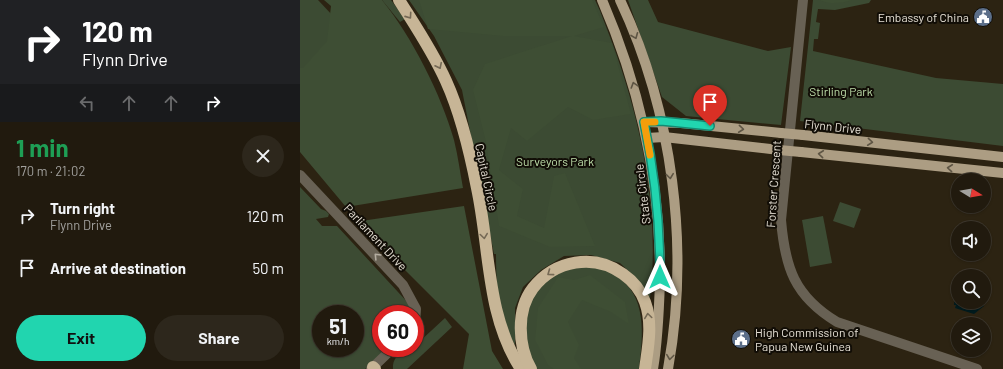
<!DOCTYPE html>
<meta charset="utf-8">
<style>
body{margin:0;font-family:Barlow,sans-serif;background:#2d271c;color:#f1f3f6;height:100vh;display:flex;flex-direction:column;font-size:15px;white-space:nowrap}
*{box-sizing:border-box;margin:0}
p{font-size:13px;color:#a2a19e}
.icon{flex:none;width:22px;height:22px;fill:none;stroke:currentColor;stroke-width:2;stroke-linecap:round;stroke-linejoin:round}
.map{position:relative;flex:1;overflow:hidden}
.details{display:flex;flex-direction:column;background:#211a0e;width:300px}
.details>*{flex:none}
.hud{background:#202124;color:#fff;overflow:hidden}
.needle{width:26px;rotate:101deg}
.tools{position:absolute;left:651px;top:173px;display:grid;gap:8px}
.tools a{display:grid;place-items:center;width:40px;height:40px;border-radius:50%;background:#211a0e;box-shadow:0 1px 3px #0004,0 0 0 1px #3e382e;font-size:20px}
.speed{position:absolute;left:12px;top:305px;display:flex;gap:8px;font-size:20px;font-weight:700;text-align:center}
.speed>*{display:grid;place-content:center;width:52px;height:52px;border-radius:50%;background:#211a0e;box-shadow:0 1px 3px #0004,0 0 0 1px #3e382e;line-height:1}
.speed small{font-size:10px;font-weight:400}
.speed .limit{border:6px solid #d22;background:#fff;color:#111}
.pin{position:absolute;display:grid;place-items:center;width:34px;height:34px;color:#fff;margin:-41px -17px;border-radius:50% 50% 50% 0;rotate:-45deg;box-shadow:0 0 4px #0007}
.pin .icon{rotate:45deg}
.me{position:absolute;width:44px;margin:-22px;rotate:0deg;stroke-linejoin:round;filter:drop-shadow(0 0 3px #0008)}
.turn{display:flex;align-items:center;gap:14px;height:84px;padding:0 16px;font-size:18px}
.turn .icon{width:52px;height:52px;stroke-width:2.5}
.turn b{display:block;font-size:28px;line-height:34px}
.lanes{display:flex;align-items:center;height:38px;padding:0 16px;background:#0003;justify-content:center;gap:20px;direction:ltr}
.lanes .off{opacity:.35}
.round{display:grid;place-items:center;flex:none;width:42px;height:42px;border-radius:21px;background:#2d271c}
.head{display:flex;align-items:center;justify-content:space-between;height:68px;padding:0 16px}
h1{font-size:24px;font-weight:700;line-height:30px;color:#1e9e55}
.action{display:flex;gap:8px;margin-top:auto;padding:8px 16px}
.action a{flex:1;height:46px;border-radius:24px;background:#21d5af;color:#111;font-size:16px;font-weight:700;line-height:46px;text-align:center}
.action a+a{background:#2d271c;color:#f1f3f6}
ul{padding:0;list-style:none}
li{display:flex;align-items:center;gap:12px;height:52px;padding:0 16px}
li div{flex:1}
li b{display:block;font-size:15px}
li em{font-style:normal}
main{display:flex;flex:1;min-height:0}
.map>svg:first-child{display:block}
.green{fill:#3c4b33;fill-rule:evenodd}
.forest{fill:#3e4e34}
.water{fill:#001b1e}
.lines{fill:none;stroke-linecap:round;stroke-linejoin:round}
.minor{stroke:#686154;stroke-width:10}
.major{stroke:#ac9d83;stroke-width:10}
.highway{stroke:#c7b596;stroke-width:12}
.major-bridge{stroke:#ac9d83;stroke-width:10}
.oneway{stroke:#756955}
.oneway2{stroke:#5e5544}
.oneway3{stroke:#b4ada1}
.route-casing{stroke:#158a72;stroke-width:10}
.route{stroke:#21d5af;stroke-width:7}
.slow{stroke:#f59e0b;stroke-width:7}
.labels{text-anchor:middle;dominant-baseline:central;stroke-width:4;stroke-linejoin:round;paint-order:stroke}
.poi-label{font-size:12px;fill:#e6e0d5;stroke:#110d06;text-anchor:end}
.park-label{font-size:12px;fill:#bedeaa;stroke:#110d06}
.street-label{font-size:12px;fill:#e6e0d5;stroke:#110d06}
</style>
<main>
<section class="details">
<div class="hud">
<div class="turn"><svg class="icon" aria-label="right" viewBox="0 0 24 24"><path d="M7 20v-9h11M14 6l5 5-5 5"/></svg><div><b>120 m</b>Flynn Drive</div></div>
<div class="lanes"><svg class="icon off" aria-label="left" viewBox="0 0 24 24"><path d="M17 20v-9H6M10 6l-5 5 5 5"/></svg><svg class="icon off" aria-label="ahead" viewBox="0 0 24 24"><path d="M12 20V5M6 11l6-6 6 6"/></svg><svg class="icon off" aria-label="ahead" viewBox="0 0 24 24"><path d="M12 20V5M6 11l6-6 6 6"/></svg><svg class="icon" aria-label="right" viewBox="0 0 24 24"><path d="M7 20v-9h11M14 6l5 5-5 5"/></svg></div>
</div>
<div class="head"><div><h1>1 min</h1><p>170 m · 21:02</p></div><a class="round"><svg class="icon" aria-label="close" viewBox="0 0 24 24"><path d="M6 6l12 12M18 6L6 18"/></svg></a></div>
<ul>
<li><svg class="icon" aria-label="right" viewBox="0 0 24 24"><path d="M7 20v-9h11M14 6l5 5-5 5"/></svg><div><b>Turn right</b><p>Flynn Drive</p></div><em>120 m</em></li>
<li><svg class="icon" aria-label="arrive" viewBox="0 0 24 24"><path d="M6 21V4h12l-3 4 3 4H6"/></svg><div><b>Arrive at destination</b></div><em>50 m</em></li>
</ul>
<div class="action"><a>Exit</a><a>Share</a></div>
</section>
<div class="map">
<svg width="703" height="369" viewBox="0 0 703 369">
<rect width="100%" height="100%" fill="#2c2312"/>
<!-- green -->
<g class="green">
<path d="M0,0h18l29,31 -47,45z"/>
<path d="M82,0h9l14,19 -5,3z"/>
<path d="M109,0h186c7,14 12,30 18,45 29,79 47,168 37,253l-12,-18 -18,-17 -29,-8 -27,1 -23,14 -18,17 -8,21v37c-17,-25 -19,-62 -19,-91h-2l-32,-164 -28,-54z"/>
<path d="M328,0h20l10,22 110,29 23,-4 -10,78 -95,-9 -24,-19z"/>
<path d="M513,0h58l-2,3 -34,7 -17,-1 -2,13 4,1 -2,16h-4l-1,12 123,27 67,6v62l-203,-25z"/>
<path d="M0,187l21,22 5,2 3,3 -1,3 -12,2 6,7h15l73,79 2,9h-31v34h6l-22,21h-65zM21,314h34v34h-34z"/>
<path d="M540,202l21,7 -7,19 -21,-7z"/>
<path d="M523,216l9,47 -22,4 -8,-47z"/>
<path d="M274,265c9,1 19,0 28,2 4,2 9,5 13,8 33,20 28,61 24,94h-105l-12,-43 8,-32 20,-19z"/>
<path d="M145,318l7,9 -45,42h-14c-1,-10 6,-15 12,-21h10v-7l3,2z"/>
</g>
<!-- forest -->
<g class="forest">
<path d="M24,0h58c30,37 59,94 72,140 4,16 6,32 9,48l-117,19 -46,-55v-84h3l24,-27 4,-35z"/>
<path d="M119,0h173l12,27 -30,9 38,7 19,71 -38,6 -25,-13 -41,34 -16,-13 -12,42 24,19 -6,27 27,12 10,-52 11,-3 30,73 -45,1 -51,-21 -13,-84 -13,-52 12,-26 87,-28h-69l-75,-7z"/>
<path d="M520,0h32c-10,3 -22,5 -32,0z"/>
<path d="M164,206l28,145 11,18h-40l6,-35 -82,-82 -26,-31z"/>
<path d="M290,275l35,27 4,22 -18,-12 -29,-12 -14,22 11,23 -5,13 7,11h-27l-6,-4 -13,-25 3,-32 20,-31 16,3z"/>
</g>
<!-- water -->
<path class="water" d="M658,292v10h26v4l-10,8 -19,-6 1,-3h-2l1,-11z"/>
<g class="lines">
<!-- minor -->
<g class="minor">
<path d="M503,0l-22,220c4,47 13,76 56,102l140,47"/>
<path d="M0,175l103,110 13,24 -1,15"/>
<path d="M71,369l22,-21"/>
</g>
<!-- major -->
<g class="major">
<path d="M302,0c39,90 59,183 58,281 -1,30 -2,59 -7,88"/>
<path d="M320,0c53,112 70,248 48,369"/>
<path d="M344,122l37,1 100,10"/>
<path d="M503,135l200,22"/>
<path d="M347,138l17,-1 115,13"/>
<path d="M501,152l202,21"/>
</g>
<!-- highway -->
<g class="highway">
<path d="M99,0c17,27 34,52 47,81 15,33 24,71 31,107 13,60 9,128 44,181"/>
<path d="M73,367l2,2"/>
<path d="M231,369c-13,-23 -15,-59 2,-81 22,-28 61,-35 90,-14 10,7 18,17 22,28 8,22 3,45 0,67"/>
</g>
<!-- major-bridge -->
<g class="major-bridge">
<path d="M481,133l22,2"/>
<path d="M479,150l22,2"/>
</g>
</g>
<!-- one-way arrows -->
<defs><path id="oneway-chevron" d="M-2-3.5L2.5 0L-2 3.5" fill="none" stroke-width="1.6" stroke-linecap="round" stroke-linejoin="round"/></defs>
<g class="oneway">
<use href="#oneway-chevron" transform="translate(109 16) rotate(55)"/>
<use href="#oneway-chevron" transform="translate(139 66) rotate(64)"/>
<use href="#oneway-chevron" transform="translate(184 236) rotate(82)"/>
<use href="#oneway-chevron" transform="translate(250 273) rotate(144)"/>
<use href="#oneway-chevron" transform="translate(348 316) rotate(-98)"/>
</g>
<g class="oneway2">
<use href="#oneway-chevron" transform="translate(335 36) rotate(68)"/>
<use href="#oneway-chevron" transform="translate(334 85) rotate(-107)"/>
<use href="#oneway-chevron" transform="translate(441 129) rotate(6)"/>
<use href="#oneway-chevron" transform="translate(570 142) rotate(6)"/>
<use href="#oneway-chevron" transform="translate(521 154) rotate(-174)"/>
<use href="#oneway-chevron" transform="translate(650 168) rotate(-174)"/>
<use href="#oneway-chevron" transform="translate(370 176) rotate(83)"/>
<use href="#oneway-chevron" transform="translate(370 357) rotate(97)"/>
</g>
<use class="oneway3" href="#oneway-chevron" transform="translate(77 256) rotate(-134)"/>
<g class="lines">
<defs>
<path id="route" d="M360,277c0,-52 -5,-104 -16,-155l17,-1 49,5"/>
</defs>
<!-- route casing -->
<use href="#route" class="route-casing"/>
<!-- route -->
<use href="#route" class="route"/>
<!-- slow -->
<path class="slow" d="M350,155l-6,-33h11"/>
</g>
<!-- icons -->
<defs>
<symbol id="civic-disc" viewBox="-11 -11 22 22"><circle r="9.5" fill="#5c6f8a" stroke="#110d06"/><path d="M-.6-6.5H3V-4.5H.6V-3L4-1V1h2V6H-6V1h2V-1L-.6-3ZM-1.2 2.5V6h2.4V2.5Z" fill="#fff"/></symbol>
</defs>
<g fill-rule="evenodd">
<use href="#civic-disc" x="672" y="6" width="22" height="22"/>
<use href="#civic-disc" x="430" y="328" width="22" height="22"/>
</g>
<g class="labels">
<!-- poi labels -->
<g class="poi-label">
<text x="669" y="17">Embassy of China</text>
<text x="455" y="332" text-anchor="start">High Commission of<tspan x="455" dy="14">Papua New Guinea</tspan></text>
</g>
<!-- park labels -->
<g class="park-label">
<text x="541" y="91">Stirling Park</text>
<text x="255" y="161">Surveyors Park</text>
</g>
<!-- street labels -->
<g class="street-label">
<text transform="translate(533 126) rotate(6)">Flynn Drive</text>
<text transform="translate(187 177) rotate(78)">Capital Circle</text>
<text transform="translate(473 184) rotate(-86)">Forster Crescent</text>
<text transform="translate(342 194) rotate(-97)">State Circle</text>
<text transform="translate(76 237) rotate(47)">Parliament Drive</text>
</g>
</g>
</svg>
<div class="tools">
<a><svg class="needle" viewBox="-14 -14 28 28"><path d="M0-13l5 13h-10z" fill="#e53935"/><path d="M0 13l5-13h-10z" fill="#a2a19e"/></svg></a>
<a><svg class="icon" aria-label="sound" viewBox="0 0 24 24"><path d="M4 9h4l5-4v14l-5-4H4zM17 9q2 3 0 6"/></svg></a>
<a><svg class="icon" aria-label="search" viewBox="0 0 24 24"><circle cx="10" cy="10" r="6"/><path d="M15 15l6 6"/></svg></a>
<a><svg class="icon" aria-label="layers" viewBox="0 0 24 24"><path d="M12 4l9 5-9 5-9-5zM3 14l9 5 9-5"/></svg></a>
</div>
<div class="speed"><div>51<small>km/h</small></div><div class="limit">60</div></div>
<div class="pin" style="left:410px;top:126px;background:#d93025"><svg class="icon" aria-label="arrive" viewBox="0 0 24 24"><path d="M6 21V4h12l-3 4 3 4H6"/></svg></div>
<svg class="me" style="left:360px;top:277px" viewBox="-20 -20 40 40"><path d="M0-17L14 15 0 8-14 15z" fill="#21d5af" stroke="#fff" stroke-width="4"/></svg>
</div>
</main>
